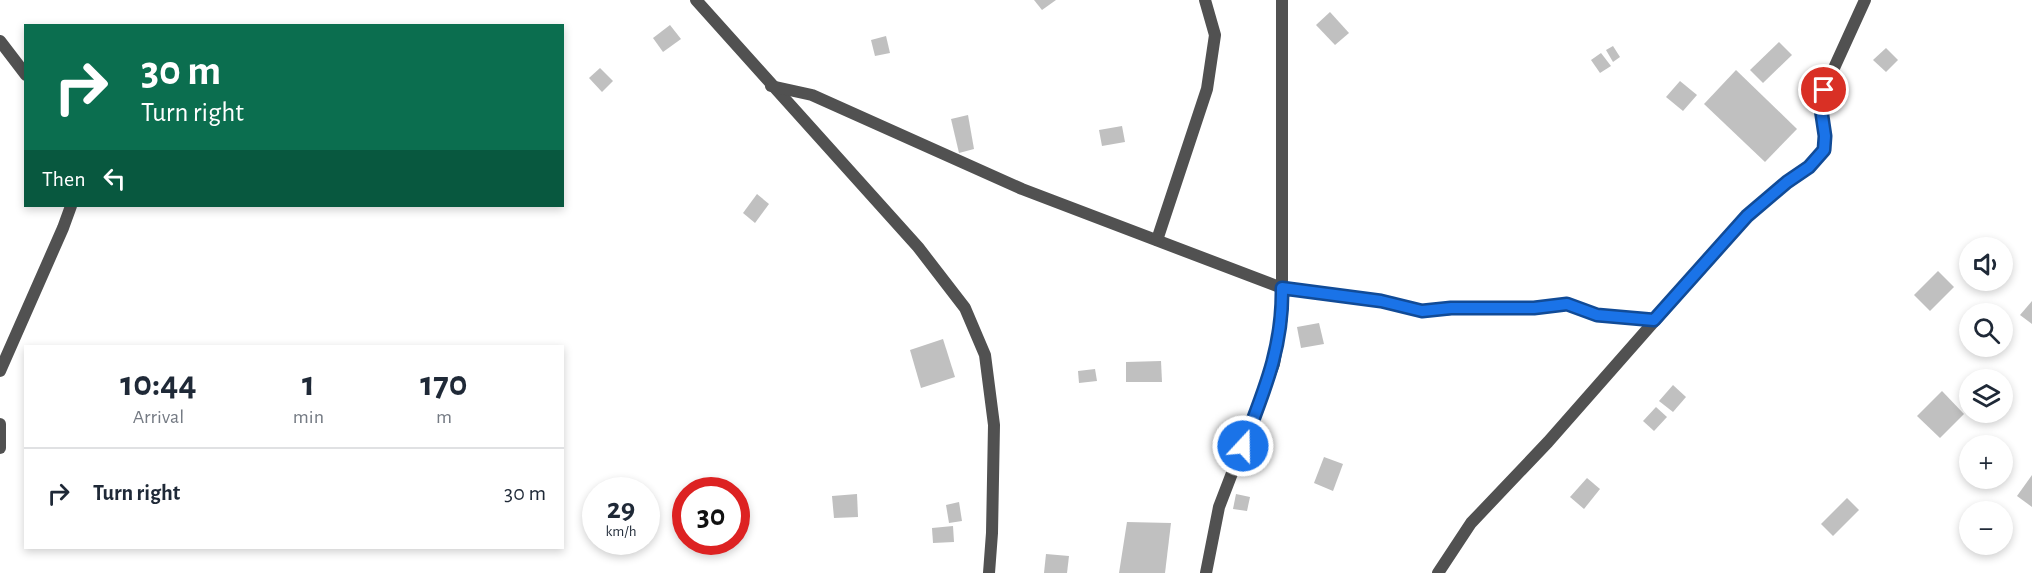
<!DOCTYPE html>
<meta charset="utf-8">
<style>
body{margin:0;font-family:"Alegreya Sans",sans-serif;background:#f2f2f3;color:#1f2937;height:100vh;display:flex;flex-direction:column;font-size:22px;white-space:nowrap}
*{box-sizing:border-box;margin:0}
p{font-size:20px;color:#747a83}
.icon{flex:none;width:33px;height:33px;fill:none;stroke:currentColor;stroke-width:2;stroke-linecap:round;stroke-linejoin:round}
.map{position:relative;flex:1;overflow:hidden}
.details{position:absolute;left:24px;top:345px;width:540px;height:204px;display:flex;flex-direction:column;background:#fff;border-radius:0px;box-shadow:0 3px 9px #0003}
.details>*{flex:none}
.guide{position:absolute;left:24px;top:24px;width:540px;height:183px;border-radius:0px;box-shadow:0 3px 9px #0003;background:#0b6e4f;color:#fff;overflow:hidden}
.controls{position:absolute;left:1959px;top:237px;display:grid;gap:12px}
.controls a{display:grid;place-items:center;width:54px;height:54px;border-radius:50%;background:#fff;box-shadow:0 3px 9px #0003;font-size:30px}
.speed{position:absolute;left:582px;top:477px;display:flex;gap:12px;font-size:30px;font-weight:700;text-align:center}
.speed>*{display:grid;place-content:center;width:78px;height:78px;border-radius:50%;background:#fff;box-shadow:0 3px 9px #0003;line-height:1}
.speed small{font-size:15px;font-weight:400}
.speed .limit{border:9px solid #d22;background:#fff;color:#111}
.pin{position:absolute;display:grid;place-items:center;width:51px;height:51px;color:#fff;margin:-26px;border:3px solid #fff;border-radius:50%;box-shadow:0 2px 6px #0007}
.me{position:absolute;width:66px;margin:-33px;rotate:21deg;stroke-linejoin:round;filter:drop-shadow(0 0 4px #0008)}
.turn{display:flex;align-items:center;gap:21px;height:126px;padding:0 18px;font-size:27px}
.turn .icon{width:78px;height:78px;stroke-width:2.5}
.turn b{display:block;font-size:42px;line-height:51px}
.then{display:flex;align-items:center;height:57px;padding:0 18px;background:#0003;gap:12px;font-size:22px}
.eta{display:flex;justify-content:space-evenly;align-items:center;height:102px;text-align:center}
.eta b{font-size:36px;font-weight:700;line-height:42px}
ul{padding:0;list-style:none}
li{display:flex;align-items:center;gap:18px;height:90px;padding:0 18px;border-top:2px solid #e0e1e3}
li div{flex:1}
li b{display:block;font-size:22px}
li em{font-style:normal}
.map>svg:first-child{display:block}
.building{fill:#c0c0c0}
.lines{fill:none;stroke-linecap:round;stroke-linejoin:round}
.street{stroke:#515151;stroke-width:12}
.route-casing{stroke:#114b97;stroke-width:15}
.route{stroke:#1a73e8;stroke-width:10}
</style>
<div class="map">
<svg width="2032" height="573" viewBox="0 0 2032 573">
<rect width="100%" height="100%" fill="#fff"/>
<!-- building -->
<g class="building">
<path d="M1034,0h22l-14,10z"/>
<path d="M1330,12l19,21 -14,12 -19,-20z"/>
<path d="M670,25l11,14 -18,13 -10,-14z"/>
<path d="M886,36l4,17 -15,3 -4,-16z"/>
<path d="M1779,42l13,13 -29,28 -13,-13z"/>
<path d="M1613,46l7,11 -7,5 -7,-12z"/>
<path d="M1886,48l12,12 -12,12 -13,-12z"/>
<path d="M1601,53l10,13 -11,7 -9,-13z"/>
<path d="M600,68l13,13 -11,11 -13,-14z"/>
<path d="M1736,70l61,59 -32,33 -61,-58z"/>
<path d="M1680,81l17,14 -14,16 -17,-14z"/>
<path d="M968,115l6,34 -15,4 -8,-34z"/>
<path d="M1122,126l3,16 -23,4 -3,-16z"/>
<path d="M757,194l12,10 -14,19 -12,-10z"/>
<path d="M1938,271l16,16 -24,24 -16,-16z"/>
<path d="M2032,301v23l-12,-9z"/>
<path d="M1319,323l5,21 -23,4 -4,-21z"/>
<path d="M943,339l12,38 -34,11 -11,-38z"/>
<path d="M1161,361l1,21h-36v-20z"/>
<path d="M1095,369l2,12 -18,2 -1,-12z"/>
<path d="M1673,385l13,12 -13,15 -14,-11z"/>
<path d="M1942,391l22,23 -24,24 -23,-22z"/>
<path d="M1656,407l11,10 -13,14 -11,-10z"/>
<path d="M1324,457l19,7 -10,27 -19,-8z"/>
<path d="M2032,475v32l-15,-11z"/>
<path d="M1587,478l13,11 -16,20 -14,-12z"/>
<path d="M857,494l1,23 -24,1 -2,-22z"/>
<path d="M1236,494l14,3 -3,14 -14,-2z"/>
<path d="M1847,498l12,12 -26,26 -12,-12z"/>
<path d="M959,502l3,19 -13,2 -3,-18z"/>
<path d="M1127,522l44,1 -6,50h-46z"/>
<path d="M953,526l1,16 -21,1 -1,-15z"/>
<path d="M1046,554l23,2 -2,17h-23z"/>
</g>
<g class="lines">
<!-- street -->
<g class="street">
<path d="M696,0l222,247 47,61 20,47 9,70 -2,108 -3,40"/>
<path d="M0,41l26,34"/>
<path d="M771,86l41,9 210,94 260,99 99,13 41,10 44,-3h68l33,-4 30,11 57,5"/>
<path d="M1157,240l50,-151 8,-54 -10,-35"/>
<path d="M0,371l63,-143 8,-22"/>
<path d="M0,424v24"/>
<path d="M1206,573l13,-66 55,-143 8,-47v-317"/>
<path d="M1438,573l33,-50 77,-81 199,-226 40,-34 22,-15 15,-17 1,-13 -4,-28 3,-19 41,-90"/>
</g>
</g>
<g class="lines">
<defs>
<path id="route" d="M1243,446c21,-55 40,-98 39,-158l99,13 41,10 29,-3h83l33,-4 30,11 57,5 93,-104 40,-34 22,-15 15,-17 1,-14 -4,-27 3,-19"/>
</defs>
<!-- route casing -->
<use href="#route" class="route-casing"/>
<!-- route -->
<use href="#route" class="route"/>
</g>
</svg>
<div class="controls">
<a><svg class="icon" aria-label="sound" viewBox="0 0 24 24"><path d="M4 9h4l5-4v14l-5-4H4zM17 9q2 3 0 6"/></svg></a>
<a><svg class="icon" aria-label="search" viewBox="0 0 24 24"><circle cx="10" cy="10" r="6"/><path d="M15 15l6 6"/></svg></a>
<a><svg class="icon" aria-label="layers" viewBox="0 0 24 24"><path d="M12 4l9 5-9 5-9-5zM3 14l9 5 9-5"/></svg></a>
<a>+</a>
<a>−</a>
</div>
<div class="speed"><div>29<small>km/h</small></div><div class="limit">30</div></div>
<div class="pin" style="left:1824px;top:90px;background:#d93025"><svg class="icon" aria-label="arrive" viewBox="0 0 24 24"><path d="M6 21V4h12l-3 4 3 4H6"/></svg></div>
<svg class="me" style="left:1243px;top:446px" viewBox="-20 -20 40 40"><circle r="17" fill="#1a73e8" stroke="#fff" stroke-width="3"/><path d="M0-11L8 9 0 5-8 9z" fill="#fff"/></svg>
<div class="guide">
<div class="turn"><svg class="icon" aria-label="right" viewBox="0 0 24 24"><path d="M7 20v-9h11M14 6l5 5-5 5"/></svg><div><b>30 m</b>Turn right</div></div>
<div class="then">Then<svg class="icon" aria-label="left" viewBox="0 0 24 24"><path d="M17 20v-9H6M10 6l-5 5 5 5"/></svg></div>
</div>
<section class="details">
<div class="eta">
<div><b>10:44</b><p>Arrival</p></div>
<div><b>1</b><p>min</p></div>
<div><b>170</b><p>m</p></div>
</div>
<ul>
<li><svg class="icon" aria-label="right" viewBox="0 0 24 24"><path d="M7 20v-9h11M14 6l5 5-5 5"/></svg><div><b>Turn right</b></div><em>30 m</em></li>
</ul>
</section>
</div>
